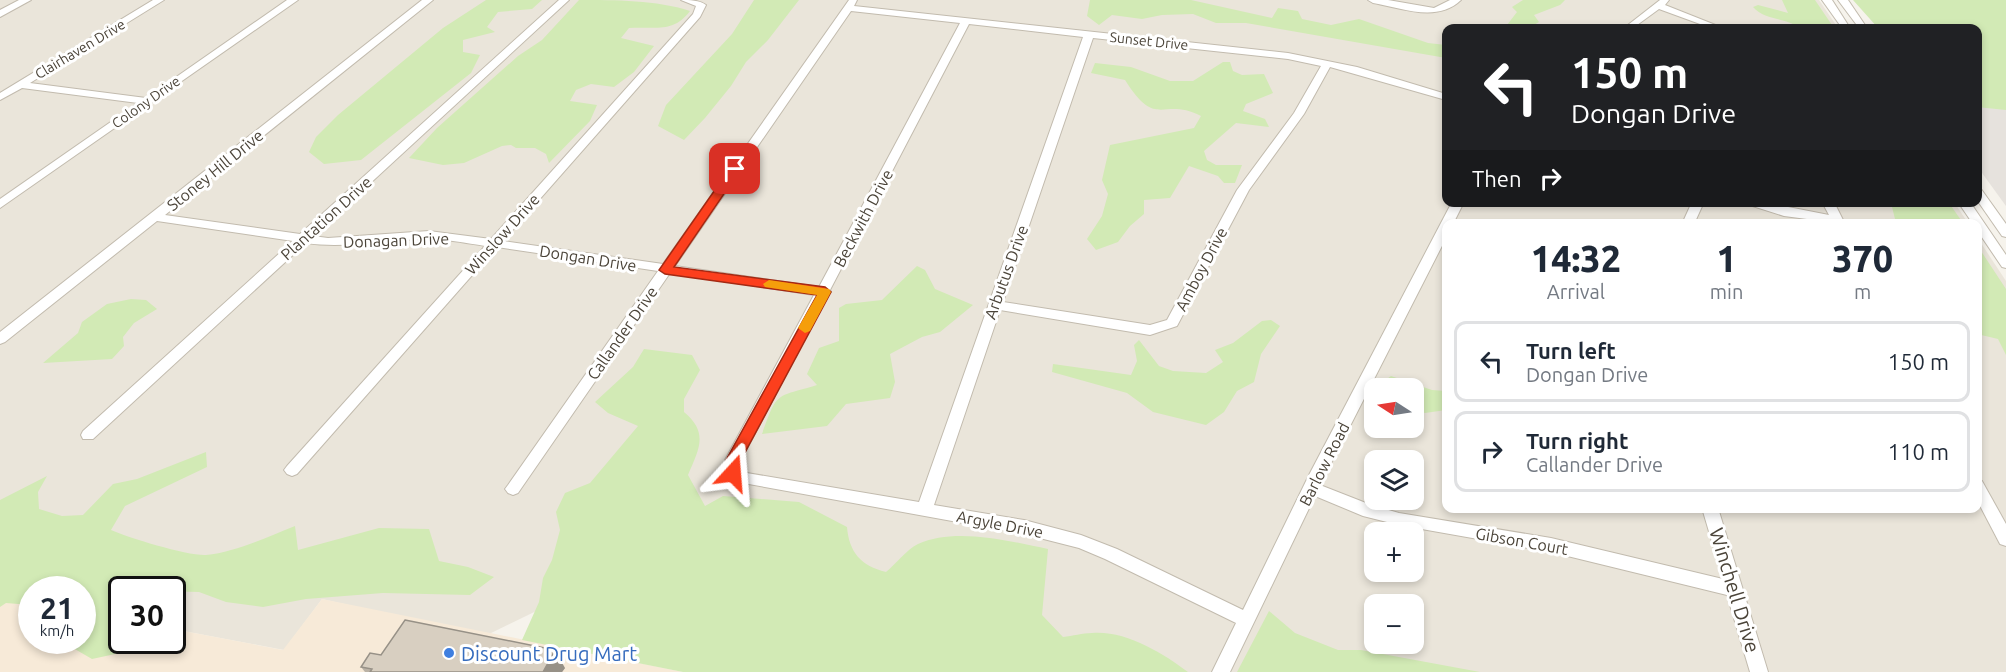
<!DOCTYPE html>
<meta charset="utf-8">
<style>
body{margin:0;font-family:Ubuntu,sans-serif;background:#f6f6f7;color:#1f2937;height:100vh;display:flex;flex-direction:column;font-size:22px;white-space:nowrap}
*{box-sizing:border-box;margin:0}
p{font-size:20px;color:#747a83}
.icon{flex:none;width:33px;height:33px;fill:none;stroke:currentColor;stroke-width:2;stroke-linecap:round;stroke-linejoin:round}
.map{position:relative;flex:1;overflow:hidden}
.drawer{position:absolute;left:1442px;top:219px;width:540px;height:294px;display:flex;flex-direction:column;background:#fff;border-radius:12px;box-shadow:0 3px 9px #0003}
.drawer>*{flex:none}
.top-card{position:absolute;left:1442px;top:24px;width:540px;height:183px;border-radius:12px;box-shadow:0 3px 9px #0003;background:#202124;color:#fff;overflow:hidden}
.needle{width:39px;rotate:282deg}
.fabs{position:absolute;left:1364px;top:378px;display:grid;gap:12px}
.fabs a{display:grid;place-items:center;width:60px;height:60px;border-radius:12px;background:#fff;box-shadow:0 3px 9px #0003;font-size:30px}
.speed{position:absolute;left:18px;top:576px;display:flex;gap:12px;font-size:30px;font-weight:700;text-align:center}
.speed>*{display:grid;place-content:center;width:78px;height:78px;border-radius:50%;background:#fff;box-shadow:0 3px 9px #0003;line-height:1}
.speed small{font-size:15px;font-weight:400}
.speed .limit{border:3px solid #111;border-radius:9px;background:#fff;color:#111}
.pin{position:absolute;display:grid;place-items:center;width:51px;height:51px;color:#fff;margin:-26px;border-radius:12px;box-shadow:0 3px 9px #0006}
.me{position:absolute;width:66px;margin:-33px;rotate:19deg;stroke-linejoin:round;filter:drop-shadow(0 0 4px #0008)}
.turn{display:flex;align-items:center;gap:21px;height:126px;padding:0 30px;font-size:27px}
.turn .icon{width:78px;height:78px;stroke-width:2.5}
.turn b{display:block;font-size:42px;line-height:51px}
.then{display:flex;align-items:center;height:57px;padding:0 30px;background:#0003;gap:12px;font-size:22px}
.eta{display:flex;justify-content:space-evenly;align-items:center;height:102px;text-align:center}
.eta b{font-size:36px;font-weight:800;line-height:42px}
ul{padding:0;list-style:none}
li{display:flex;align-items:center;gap:18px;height:81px;margin:0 12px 9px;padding:0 18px;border:3px solid #e0e1e3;border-radius:12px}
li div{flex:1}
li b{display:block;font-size:22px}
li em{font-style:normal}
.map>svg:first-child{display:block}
.residential{fill:#eae5da;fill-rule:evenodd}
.commercial{fill:#f7ead8}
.industrial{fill:#e6e2dd}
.green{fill:#d2eab5}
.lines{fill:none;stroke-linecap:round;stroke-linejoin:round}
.minor-casing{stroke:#c2bbae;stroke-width:2}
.minor{fill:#fff;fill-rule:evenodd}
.wall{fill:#bab2a6}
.shaded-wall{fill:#979187}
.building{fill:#d8cfc1;stroke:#979187;stroke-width:1.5}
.route{fill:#fc3f1d;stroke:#a42913;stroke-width:1.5}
.slow{fill:#f59e0b}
.shop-dot{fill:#3f7fe0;stroke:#fff;stroke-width:2}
.labels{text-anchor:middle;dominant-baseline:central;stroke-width:6;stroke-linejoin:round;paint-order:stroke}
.far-street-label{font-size:14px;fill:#4b4439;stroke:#fff}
.street-label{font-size:16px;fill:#4b4439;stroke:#fff}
.near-street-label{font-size:20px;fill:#4b4439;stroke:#fff}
.near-shop-label{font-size:20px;fill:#366cbe;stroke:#fff;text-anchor:start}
</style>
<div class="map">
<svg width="2006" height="672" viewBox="0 0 2006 672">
<rect width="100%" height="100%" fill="#f6f3ec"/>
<!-- residential -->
<path class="residential" d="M0,0h1819l19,28h-392v174h508l14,21 -522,1v284h531v-271l29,44v391h-973l-443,-87 -105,51 -163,-37 -38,51 -111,-21 -1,-39h-50l-1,30 -38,-8 -1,-22h-50l-32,7zM1374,388h39v40h-39zM1374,460h39v40h-39zM1374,532h39v40h-39zM1374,604h39v40h-39z"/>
<!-- commercial -->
<path class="commercial" d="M0,597l31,6 1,37h50l1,-28 38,8 1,20h50l1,-11 110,21 39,-51 361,73h-683z"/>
<!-- industrial -->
<path class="industrial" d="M1977,96l29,3v107l-29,-40z"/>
<!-- green -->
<g class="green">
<path d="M486,0h56l-10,9 -34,3 -11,15 8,5 -32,8v12l17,3 -9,18 -110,87 -37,4 -15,-12 7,-15 22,-22 105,-87z"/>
<path d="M579,0c36,0 78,0 111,11 -17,23 -36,15 -61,17l-8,10 33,8 -20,26 -20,15 -23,-3 -15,6 -6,11 27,4 -7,16 -41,42 -3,-9 -11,-6h-19l-5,-3 -9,1 -38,17 -21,2 -34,-7 28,-30 81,-72 24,-16z"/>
<path d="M754,0h45l-31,40 -22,22 -15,24 -26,32 -21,22 -26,-14 8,-21 66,-71z"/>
<path d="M1090,0h101l81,18 6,-10 20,3 4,8 29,6 28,-6 69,24 18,2v13l-200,-35h-30l-23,-9 -31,1 -20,4 -30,-4 -13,10 -12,-9z"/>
<path d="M1523,0h42l-5,5 -26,10 5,7 -5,3v3h-36l9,-3 10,-13 -5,-5z"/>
<path d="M1782,0h33l19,28h-35c-13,-11 -34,-7 -46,-21l5,-2 30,8z"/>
<path d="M1853,0h153v110l-29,-3v-79h-99z"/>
<path d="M1223,62h7l3,9 9,4 22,-1 9,19 -27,11 -3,7 22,8 4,8 -33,-4 -32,28 3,9 9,5h26l-7,18h-11l-6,-7 -29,-10 -19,32 -26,2v14l-14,12 -12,16 -22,8 -9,-11 15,-23 6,-22 -6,-14 8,-35 84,-17 7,-12c-39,-20 -44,15 -76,-36l-34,-7 4,-10 36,4 39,14h23z"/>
<path d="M1891,203h58l14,20h-67z"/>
<path d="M1977,245l29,44v66l-8,-16 -21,-5z"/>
<path d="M917,266l8,4 10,19 38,16 -33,27 -18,5 -32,17 5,28 -5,16 -44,6 -19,22 -65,8c16,-44 13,-36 55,-49l-10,-11 12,-26 20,-7v-33l7,-4 36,-4z"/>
<path d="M131,299l15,1 11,9 -23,14 -11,14 1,9 -12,13 -69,4 35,-30 4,-11 25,-18z"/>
<path d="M1271,320l9,6 -19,28 -7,28 -17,9 -13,21 -18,13 -53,-13 -26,-19 -75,-21 1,-8 78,11 6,-14 -3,-16 5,-5 20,26 14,5 33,2 17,-11 -8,-12 18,-7 29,-22z"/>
<path d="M644,349l48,6 8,15 -16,29v13c25,21 15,37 4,63l17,31 18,-10 76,6 48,25c2,25 14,39 39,45 10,-8 20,-22 32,-28 37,-17 91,-3 130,5l-6,66 21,22c10,-1 19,-4 29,-4 33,-3 71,20 96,39h-505l-161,-32 17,-38 4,-24 9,-18 8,-30 -4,-18 9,-19 25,-10 48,-57 -30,-13 -13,-11 38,-35z"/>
<path d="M1391,376l41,14 14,1v19l-21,3 -12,-3v-22h-26l-3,-7z"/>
<path d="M206,452l1,15 -82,39 -14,24c18,8 77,26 95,25 30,-3 61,-18 89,-29l3,24 81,-22 50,1 10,32 29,6 26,10 -24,18 -87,-2 -77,6 -43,8 -37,-5 -27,-10 -77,-2 -1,15 -9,3 10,32 9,1 12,7 -51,11 -19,-11 -4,-7 13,-1v-50h-50l-1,15 -25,-2 -6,4v-107l47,-24 -9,16 1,17 23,7 21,-1 30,-31 24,-5z"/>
<path d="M1269,611l26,22 43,17h23l119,22h-243z"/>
</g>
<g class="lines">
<defs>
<g id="minor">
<path d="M19,0h12l-31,17v-7z"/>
<path d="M153,0h11l-134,83 116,15 141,-98h11l-298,208v-9l138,-96 -116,-15 -22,12v-7z"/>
<path d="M422,0h11l-268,215 135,19 259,-234h10l-256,236 15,2 101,-7 62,8 202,-225 3,-8 -15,-6c9,0 18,0 25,5l-6,12 -197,224 160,23 186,-264h8l-3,6 434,47 69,14 89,27v6l-116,-33 -26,47 -55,76 -72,136 -27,9 -150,-25 -66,195 90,15 57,15 36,14 126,61 66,-135 143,-273h12l-11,22h-7v14l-126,247 51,20 28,8 152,25 172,41 -21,-71h16l50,164h-18l-23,-77 -176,-43 -152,-27 -36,-9 -48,-20 -85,176h-18l24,-49 -131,-64 -26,-11 -55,-14 -292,-53 -7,-8v-13l89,-165 -144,-22 -152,220 -5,2 -5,-2 -3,-4 3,-4 150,-214 -161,-24 -200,227 -5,2 -5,-2 -3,-4 3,-4 198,-220c-19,-3 -38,-7 -57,-7 -41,0 -81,10 -122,4l-213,196h-10l-2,-4 2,-4 210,-190 -136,-20 -152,121 -5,2v-12zM851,11l109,12 -141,264 -144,-21zM969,24l114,13 -164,465 -178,-30v-12l86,-164 4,-4 -1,-2zM1093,38l195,21 33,7 -27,47 -57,77 -70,130 -17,5 -147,-23z"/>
<path d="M1368,0h20l46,8 16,-8h11c-24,23 -59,8 -88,3z"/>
<path d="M1660,0h9l-4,5 58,23h-12l-52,-19 -26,19h-9z"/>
<path d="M1822,0h10l18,28h-8z"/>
<path d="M1838,0h10l19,28h-8z"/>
<path d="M1977,188l4,1 25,35v13l-4,-1 -25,-36z"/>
<path d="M1692,202h12l-10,22h-12z"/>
<path d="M1740,202h22l67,13 -7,-13h12l11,22 -61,-8z"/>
<path d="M1958,202h12l36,53v13l-4,-1 -25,-37v-6h-4z"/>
<path d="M1977,479l5,2 24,43v22l-6,-2 -23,-44z"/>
</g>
</defs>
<!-- minor casing -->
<use href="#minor" class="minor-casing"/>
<!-- minor -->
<use href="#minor" class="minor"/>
</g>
<!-- wall -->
<path class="wall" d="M381,655l184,13 -3,4h-197l-4,-5z"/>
<!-- shaded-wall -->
<path class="shaded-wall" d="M555,650l10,18 -3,4h-19z"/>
<!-- building -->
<path class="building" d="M405,620l150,30 -12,22h-173l2,-3 -11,-2 9,-14 11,2z"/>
<!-- route -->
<path class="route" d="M735,166l6,3 -67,98 151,20 6,5 -90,168 -3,17 -5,2 -8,-6 1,-13 91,-165 -152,-21 -6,-4 72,-103z"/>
<!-- slow -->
<path class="slow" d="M769,280l60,9 2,3 -21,39 -5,2 -7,-5 19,-33 -52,-8 -2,-3z"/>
<!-- markers -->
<circle class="shop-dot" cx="449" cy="653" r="6"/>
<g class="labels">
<!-- far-street labels -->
<g class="far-street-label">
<text transform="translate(1149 41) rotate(6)">Sunset Drive</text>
<text transform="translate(80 49) rotate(-31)">Clairhaven Drive</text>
<text transform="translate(146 102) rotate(-35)">Colony Drive</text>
</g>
<!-- street labels -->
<g class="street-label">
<text transform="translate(215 170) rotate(-39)">Stoney Hill Drive</text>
<text transform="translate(326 218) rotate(-42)">Plantation Drive</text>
<text transform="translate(863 218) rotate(-62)">Beckwith Drive</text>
<text transform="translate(502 234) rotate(-48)">Winslow Drive</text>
<text transform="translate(396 240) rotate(-2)">Donagan Drive</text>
<text transform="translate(588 258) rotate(9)">Dongan Drive</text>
<text transform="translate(1201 269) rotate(-62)">Amboy Drive</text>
<text transform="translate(1006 272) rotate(-70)">Arbutus Drive</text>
<text transform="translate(622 333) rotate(-55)">Callander Drive</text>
<text transform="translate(1324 464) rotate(-63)">Barlow Road</text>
<text transform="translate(1000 524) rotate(11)">Argyle Drive</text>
<text transform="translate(1522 541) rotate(10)">Gibson Court</text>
</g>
<!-- near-street labels -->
<g class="near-street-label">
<text transform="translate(1735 590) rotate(73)">Winchell Drive</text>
</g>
<!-- near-shop labels -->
<g class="near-shop-label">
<text x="461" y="653">Discount Drug Mart</text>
</g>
</g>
</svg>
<div class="fabs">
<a><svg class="needle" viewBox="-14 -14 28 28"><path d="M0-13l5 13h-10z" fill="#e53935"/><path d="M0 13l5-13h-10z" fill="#747a83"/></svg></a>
<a><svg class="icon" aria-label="layers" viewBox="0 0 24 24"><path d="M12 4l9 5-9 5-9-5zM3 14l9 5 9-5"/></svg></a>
<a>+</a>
<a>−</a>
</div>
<div class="speed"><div>21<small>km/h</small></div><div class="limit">30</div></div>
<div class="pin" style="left:735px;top:169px;background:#d93025"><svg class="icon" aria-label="arrive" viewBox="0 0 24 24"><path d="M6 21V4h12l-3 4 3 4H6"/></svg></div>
<svg class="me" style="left:733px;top:473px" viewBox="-20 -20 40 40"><path d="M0-17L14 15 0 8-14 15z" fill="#fc3f1d" stroke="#fff" stroke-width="4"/></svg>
<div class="top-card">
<div class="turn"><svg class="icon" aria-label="left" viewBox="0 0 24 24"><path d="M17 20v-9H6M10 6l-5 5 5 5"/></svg><div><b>150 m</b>Dongan Drive</div></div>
<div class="then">Then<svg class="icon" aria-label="right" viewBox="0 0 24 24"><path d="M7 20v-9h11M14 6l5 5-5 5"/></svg></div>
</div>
<section class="drawer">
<div class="eta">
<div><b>14:32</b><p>Arrival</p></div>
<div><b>1</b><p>min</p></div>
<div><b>370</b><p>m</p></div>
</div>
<ul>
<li><svg class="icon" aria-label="left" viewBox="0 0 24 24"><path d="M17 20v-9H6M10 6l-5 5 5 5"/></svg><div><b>Turn left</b><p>Dongan Drive</p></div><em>150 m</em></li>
<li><svg class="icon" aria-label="right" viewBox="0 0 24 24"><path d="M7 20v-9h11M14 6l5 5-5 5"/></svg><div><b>Turn right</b><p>Callander Drive</p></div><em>110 m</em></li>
</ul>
</section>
</div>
